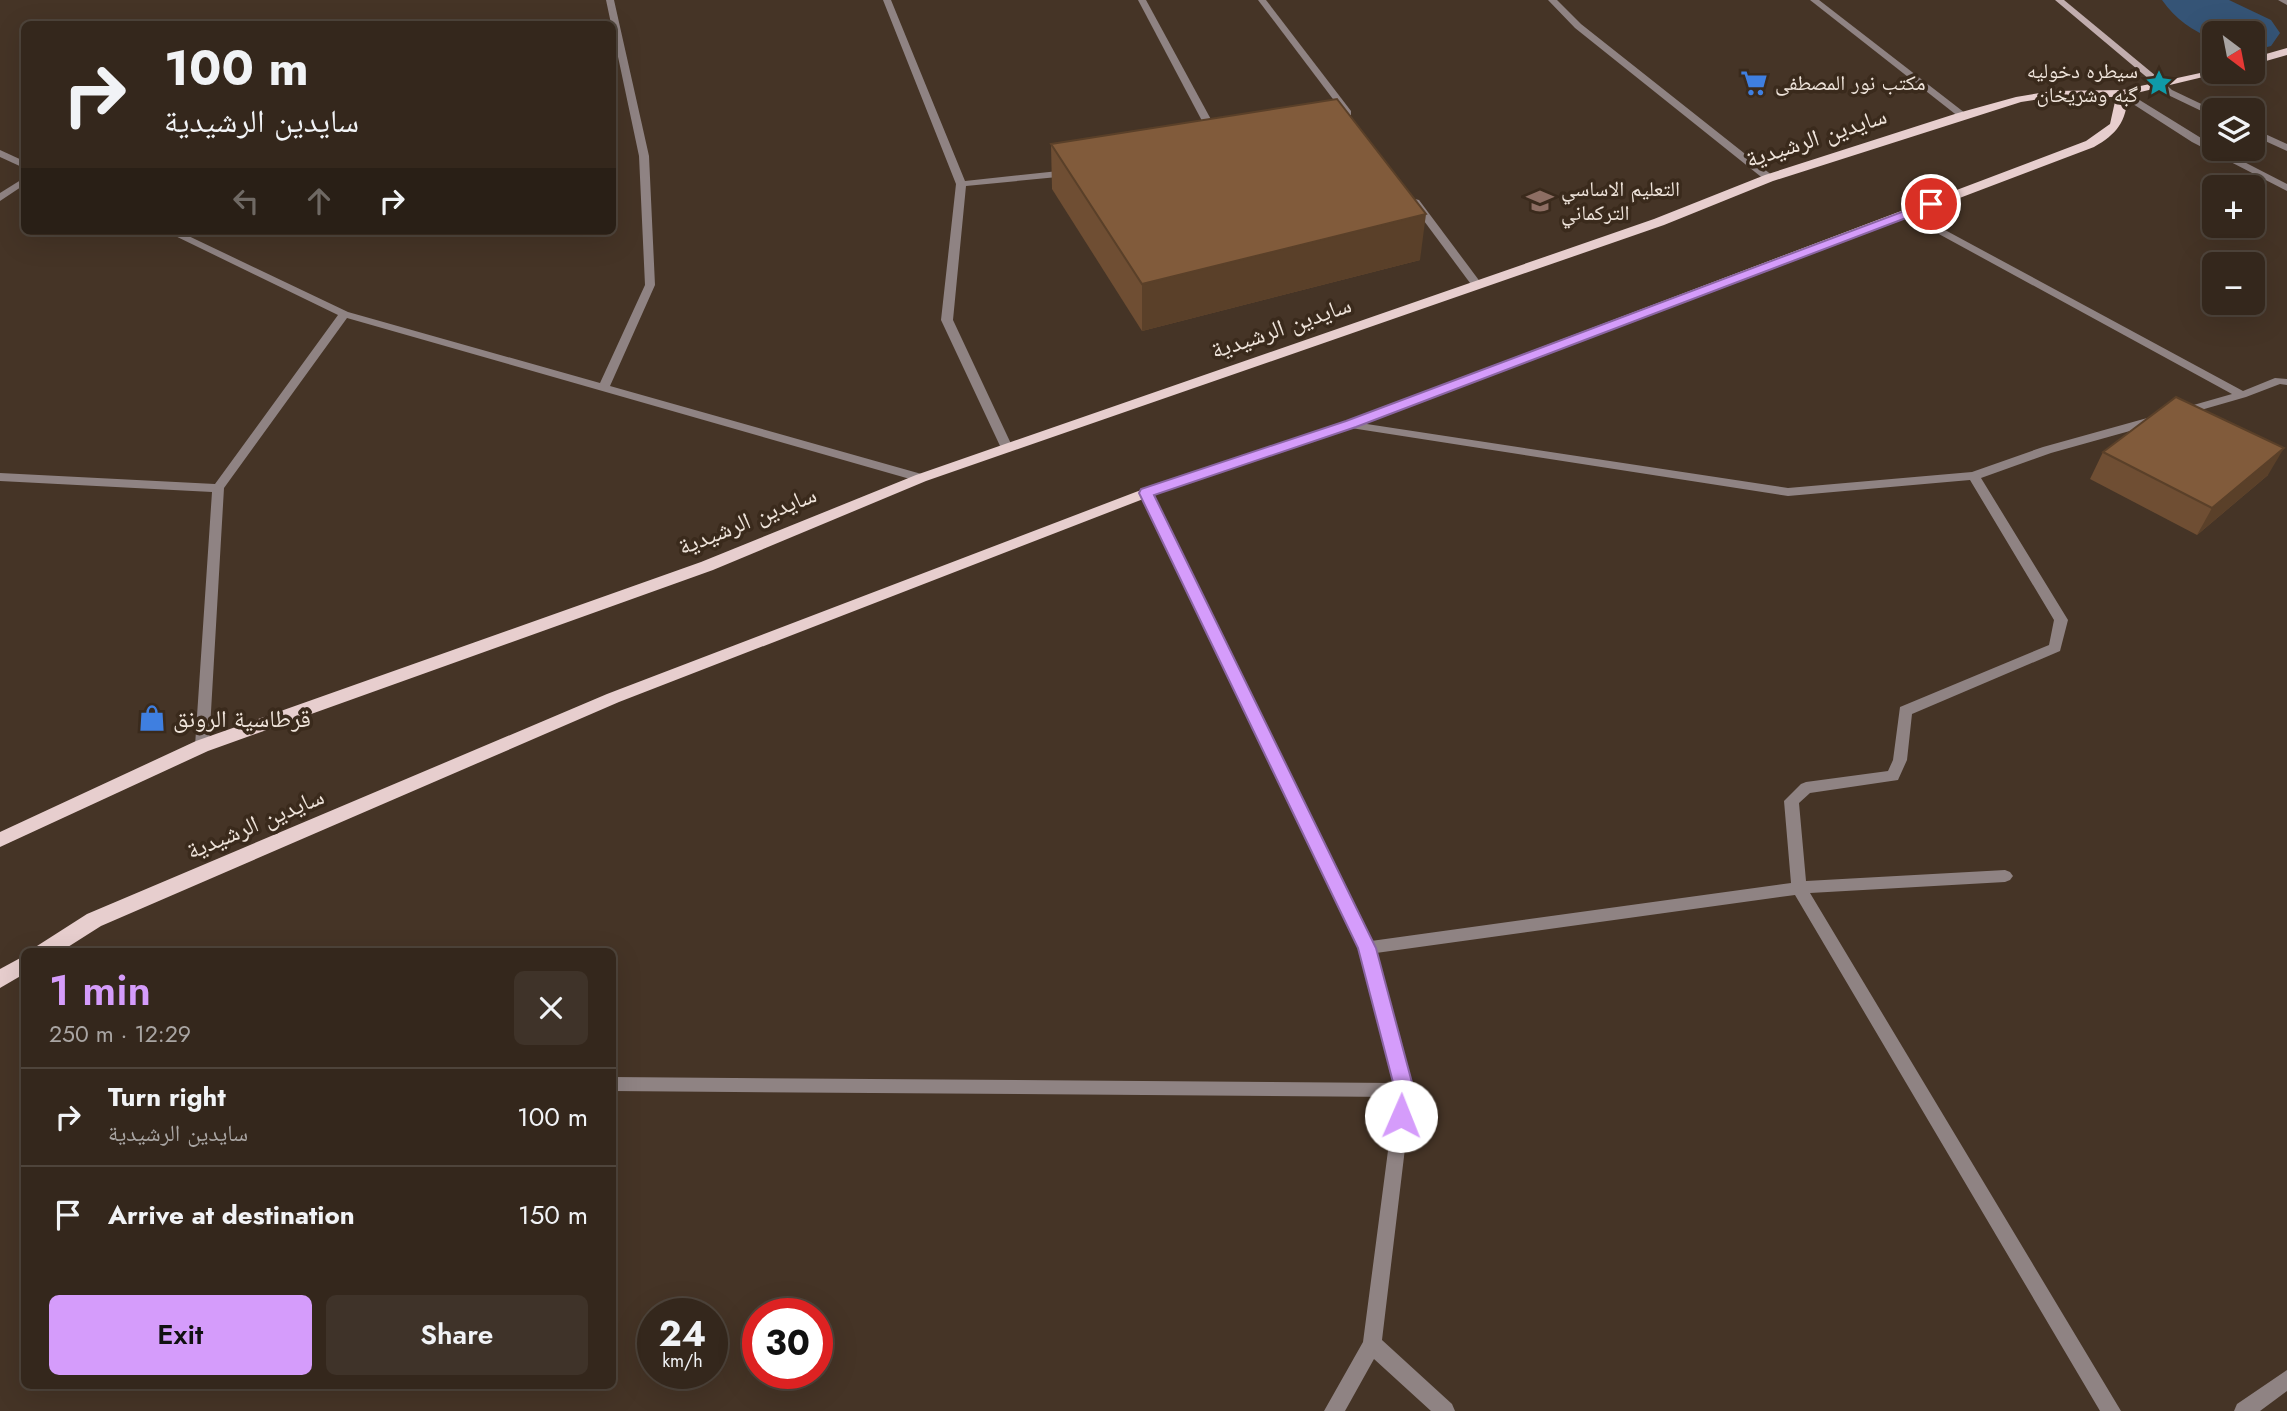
<!DOCTYPE html>
<meta charset="utf-8">
<style>
body{margin:0;font-family:Jost,"Noto Naskh Arabic",sans-serif;background:#3f3329;color:#f1f3f6;height:100vh;display:flex;flex-direction:column;font-size:26px;white-space:nowrap}
*{box-sizing:border-box;margin:0}
p{font-size:23px;color:#a9a5a3}
.icon{flex:none;width:38px;height:38px;fill:none;stroke:currentColor;stroke-width:2;stroke-linecap:round;stroke-linejoin:round}
.map{position:relative;flex:1;overflow:hidden}
.drawer{position:absolute;left:21px;top:948px;width:595px;height:441px;display:flex;flex-direction:column;background:#34271c;border-radius:10px;box-shadow:0 7px 28px #0002,0 0 0 2px #4e443b}
.drawer>*{flex:none}
.guide{position:absolute;left:21px;top:21px;width:595px;height:214px;border-radius:10px;box-shadow:0 7px 28px #0002,0 0 0 2px #4e443b;background:#34271c;color:#f1f3f6;overflow:hidden}
.needle{width:46px;rotate:148deg}
.fabs{position:absolute;left:2202px;top:21px;display:grid;gap:14px}
.fabs a{display:grid;place-items:center;width:63px;height:63px;border-radius:10px;background:#34271c;box-shadow:0 7px 28px #0002,0 0 0 2px #4e443b;font-size:35px}
.speed{position:absolute;left:637px;top:1298px;display:flex;gap:14px;font-size:35px;font-weight:700;text-align:center}
.speed>*{display:grid;place-content:center;width:91px;height:91px;border-radius:50%;background:#34271c;box-shadow:0 7px 28px #0002,0 0 0 2px #4e443b;line-height:1}
.speed small{font-size:18px;font-weight:400}
.speed .limit{border:10px solid #d22;background:#fff;color:#111}
.pin{position:absolute;display:grid;place-items:center;width:60px;height:60px;color:#fff;margin:-30px;border:4px solid #fff;border-radius:50%;box-shadow:0 2px 7px #0007}
.me{position:absolute;width:77px;margin:-38px;rotate:1deg;stroke-linejoin:round;filter:drop-shadow(0 0 5px #0008)}
.turn{display:flex;align-items:center;gap:24px;height:147px;padding:0 28px;font-size:32px}
.turn .icon{width:91px;height:91px;stroke-width:2.5}
.turn b{display:block;font-size:49px;line-height:60px}
.lanes{display:flex;align-items:center;height:66px;padding:0 28px;background:#0003;justify-content:center;gap:35px;direction:ltr}
.lanes .off{opacity:.35}
.round{display:grid;place-items:center;flex:none;width:74px;height:74px;border-radius:10px;background:#3f3329}
.head{display:flex;align-items:center;justify-content:space-between;height:119px;padding:0 28px}
h1{font-size:42px;font-weight:600;line-height:52px;color:#d59cfb}
.primary-button{display:flex;gap:14px;margin-top:auto;padding:14px 28px}
.primary-button a{flex:1;height:80px;border-radius:10px;background:#d59cfb;color:#111;font-size:28px;font-weight:600;line-height:80px;text-align:center}
.primary-button a+a{background:#3f3329;color:#f1f3f6}
ul{padding:0;list-style:none}
li{display:flex;align-items:center;gap:21px;height:98px;padding:0 28px;border-top:2px solid #4e443b}
li div{flex:1}
li b{display:block;font-size:26px}
li em{font-style:normal}
.map>svg:first-child{display:block}
.lines{fill:none;stroke-linecap:round;stroke-linejoin:round}
.river{fill:#355476;fill-rule:evenodd}
.minor{fill:#8f8383;fill-rule:evenodd}
.tertiary{fill:#8f8383;fill-rule:evenodd}
.secondary{fill:#c1adae;fill-rule:evenodd}
.primary{fill:#e7cece;fill-rule:evenodd}
.wall{fill:#6f4e33}
.shaded-wall{fill:#5a4029}
.building{fill:#815b3b;stroke:#5a4029;stroke-width:2}
.route{fill:#d59cfb;stroke:#8a65a3;stroke-width:2}
.labels{text-anchor:middle;dominant-baseline:central;stroke-width:7;stroke-linejoin:round;paint-order:stroke}
.far-poi-label{font-size:21px;fill:#efe4db;stroke:#3a2a1c;text-anchor:start}
.street-label{font-size:24px;fill:#efe4db;stroke:#3a2a1c}
.poi-label{font-size:24px;fill:#efe4db;stroke:#3a2a1c;text-anchor:start}
</style>
<div class="map">
<svg width="2287" height="1411" viewBox="0 0 2287 1411">
<rect width="100%" height="100%" fill="#453426"/>
<g class="lines">
<!-- river -->
<path class="river" d="M2162,0h67l42,20 9,13 -9,13 -19,5v-18h-38v7c-22,-10 -38,-20 -52,-40z"/>
<!-- minor -->
<g class="minor">
<path d="M606,0h8l35,156 6,129 -45,101 315,89 2,3 -6,4 -4,-1 -570,-163 -123,170 -15,258 -2,4h-10l-2,-4 17,-254 -212,-11v-8l215,11 123,-169 -173,-84h13l170,81 252,71 45,-98 -6,-129z"/>
<path d="M883,0h8l74,181 103,-11 5,3 -5,3 -102,10 -13,134 60,128 -2,3 -4,1 -6,-4 -60,-128 15,-136z"/>
<path d="M1138,0h8l74,136 -2,2 -8,-2z"/>
<path d="M1258,0h8l85,111v4h-6z"/>
<path d="M1548,0h9l24,24 192,152v4h-8l-190,-152z"/>
<path d="M1810,0h9l146,113v4h-6z"/>
<path d="M2278,0h9v5z"/>
<path d="M0,150l24,11v7l-24,-11z"/>
<path d="M24,178v7l-24,16v-8z"/>
<path d="M1415,199l4,1 62,83v4h-8l-63,-85z"/>
<path d="M1908,210l335,181 32,-13 12,1v6l-7,-1 -34,13 -66,19 -4,-2v-4l56,-16 -328,-179v-4z"/>
<path d="M2158,415l4,1v6l-111,31 -70,25 87,142 -8,31 -148,63 -5,46 -9,20 -88,13 -11,10 7,78 199,-11 5,2 3,4 -3,4 -5,2 -195,11 311,518h-21l-305,-516 -419,58 36,137 -30,250 70,64 3,7h-24l-57,-52 -29,52h-21l39,-69 32,-245 -783,-6v-14l782,6 -35,-135 -219,-455 2,-3h8l2,3 219,448 420,-58 -7,-82 17,-17 5,-2 82,-11 5,-11 7,-53 149,-62 5,-25 -84,-140 -182,16 -437,-68 -6,-4 2,-3 441,67 184,-16 71,-25z"/>
<path d="M2287,1370v21l-27,20h-26l3,-7z"/>
</g>
<!-- tertiary -->
<g class="tertiary">
<path d="M2156,81h6l10,9 42,20v7l-48,-23 -10,-9z"/>
<path d="M2119,91h6l89,55v3h5l68,35v7l-95,-49 -73,-47z"/>
<path d="M2252,128l35,16v7l-35,-16z"/>
</g>
<!-- secondary -->
<path class="secondary" d="M2055,0h9l98,81v4h-6z"/>
<!-- primary -->
<g class="primary">
<path d="M2287,48v7l-35,10v-7z"/>
<path d="M2214,70v2h10l-96,23c-2,27 -11,39 -34,52l-738,280 -205,69 -532,206 -518,224 -41,26h-26l3,-6 50,-32 520,-220 534,-204 205,-69 740,-280 24,-17 6,-27h-64l-31,5 -248,79 -109,44 -738,256 -213,89 -505,181 -208,96v-15l196,-91 505,-179 215,-87 738,-256 111,-44 193,-62 58,-16 36,-6 70,-1z"/>
<path d="M24,956v18l-24,14v-19z"/>
</g>
</g>
<!-- wall -->
<g class="wall">
<path d="M1051,144l369,116 -278,71 -90,-142z"/>
<path d="M2103,452l165,23 -71,60 -107,-56z"/>
</g>
<!-- shaded-wall -->
<g class="shaded-wall">
<path d="M1426,214l-6,46 -278,71v-47z"/>
<path d="M2284,448l-16,27 -71,60 15,-27z"/>
</g>
<!-- building -->
<g class="building">
<path d="M1337,99l89,115 -284,70 -91,-140z"/>
<path d="M2176,397l108,51 -72,60 -109,-56z"/>
</g>
<!-- route -->
<path class="route" d="M1931,201l4,1v5l-579,220 -202,68 222,453 38,142 -6,32 -7,2 -7,-2 -3,-6 4,-26 -37,-142 -219,-455 2,-4 205,-68z"/>
<!-- icons -->
<defs>
<symbol id="supermarket-bare" viewBox="-9 -9 18 18"><path d="M-6-5.5h2.5l.6 2H6L4.5 2H-2.5L-4.4-4H-6ZM-1.5 3.2a1.3 1.3 0 1 0 .1 0ZM3 3.2a1.3 1.3 0 1 0 .1 0Z" fill="#3f7fe0" stroke="#3a2a1c" stroke-width="2.5" paint-order="stroke"/></symbol>
<symbol id="sight-bare" viewBox="-9 -9 18 18"><path d="M0-6L1.8-2.2L6-1.7L2.9 1.2L3.7 5.4L0 3.3L-3.7 5.4L-2.9 1.2L-6-1.7L-1.8-2.2Z" fill="#0f9aa8" stroke="#3a2a1c" stroke-width="2.5" paint-order="stroke"/></symbol>
<symbol id="school-bare" viewBox="-9 -9 18 18"><path d="M0-5L7-2L0 1L-7-2ZM-4 1L0 2.5L4 1V4Q0 6-4 4Z" fill="#8d6e63" stroke="#3a2a1c" stroke-width="2.5" paint-order="stroke"/></symbol>
<symbol id="shop-bare" viewBox="-9 -9 18 18"><path d="M-5-2.5h2.3a2.7 3.5 0 0 1 5.4 0H5L5.5 6h-11ZM-1.5-2.5h3a1.5 2.3 0 0 0-3 0Z" fill="#3f7fe0" stroke="#3a2a1c" stroke-width="2.5" paint-order="stroke"/></symbol>
</defs>
<g fill-rule="evenodd">
<use href="#supermarket-bare" x="1735" y="64" width="38" height="38"/>
<use href="#sight-bare" x="2140" y="64" width="38" height="38"/>
<use href="#school-bare" x="1521" y="182" width="38" height="38"/>
<use href="#shop-bare" x="133" y="699" width="38" height="38"/>
</g>
<g class="labels">
<!-- far-poi labels -->
<g class="far-poi-label">
<text x="2138" y="71" text-anchor="end">سيطره دخوليه<tspan x="2138" dy="24">گبه وشريخان</tspan></text>
<text x="1775" y="83">مكتب نور المصطفى</text>
<text x="1561" y="189">التعليم الاساسي<tspan x="1561" dy="24">التركماني</tspan></text>
</g>
<!-- street labels -->
<g class="street-label">
<text transform="translate(1816 137) rotate(-18)">سايدين الرشيدية</text>
<text transform="translate(1281 327) rotate(-19)">سايدين الرشيدية</text>
<text transform="translate(747 520) rotate(-22)">سايدين الرشيدية</text>
<text transform="translate(255 823) rotate(-23)">سايدين الرشيدية</text>
</g>
<!-- poi labels -->
<g class="poi-label">
<text x="173" y="718">قرطاسية الرونق</text>
</g>
</g>
</svg>
<div class="fabs">
<a><svg class="needle" viewBox="-14 -14 28 28"><path d="M0-13l5 13h-10z" fill="#e53935"/><path d="M0 13l5-13h-10z" fill="#a9a5a3"/></svg></a>
<a><svg class="icon" aria-label="layers" viewBox="0 0 24 24"><path d="M12 4l9 5-9 5-9-5zM3 14l9 5 9-5"/></svg></a>
<a>+</a>
<a>−</a>
</div>
<div class="speed"><div>24<small>km/h</small></div><div class="limit">30</div></div>
<div class="pin" style="left:1931px;top:204px;background:#d93025"><svg class="icon" aria-label="arrive" viewBox="0 0 24 24"><path d="M6 21V4h12l-3 4 3 4H6"/></svg></div>
<svg class="me" style="left:1401px;top:1116px" viewBox="-20 -20 40 40"><circle r="19" fill="#fff"/><path d="M0-13L10 11 0 6-10 11z" fill="#d59cfb"/></svg>
<div class="guide">
<div class="turn"><svg class="icon" aria-label="right" viewBox="0 0 24 24"><path d="M7 20v-9h11M14 6l5 5-5 5"/></svg><div><b>100 m</b>سايدين الرشيدية</div></div>
<div class="lanes"><svg class="icon off" aria-label="left" viewBox="0 0 24 24"><path d="M17 20v-9H6M10 6l-5 5 5 5"/></svg><svg class="icon off" aria-label="ahead" viewBox="0 0 24 24"><path d="M12 20V5M6 11l6-6 6 6"/></svg><svg class="icon" aria-label="right" viewBox="0 0 24 24"><path d="M7 20v-9h11M14 6l5 5-5 5"/></svg></div>
</div>
<section class="drawer">
<div class="head"><div><h1>1 min</h1><p>250 m · 12:29</p></div><a class="round"><svg class="icon" aria-label="close" viewBox="0 0 24 24"><path d="M6 6l12 12M18 6L6 18"/></svg></a></div>
<ul>
<li><svg class="icon" aria-label="right" viewBox="0 0 24 24"><path d="M7 20v-9h11M14 6l5 5-5 5"/></svg><div><b>Turn right</b><p>سايدين الرشيدية</p></div><em>100 m</em></li>
<li><svg class="icon" aria-label="arrive" viewBox="0 0 24 24"><path d="M6 21V4h12l-3 4 3 4H6"/></svg><div><b>Arrive at destination</b></div><em>150 m</em></li>
</ul>
<div class="primary-button"><a>Exit</a><a>Share</a></div>
</section>
</div>
